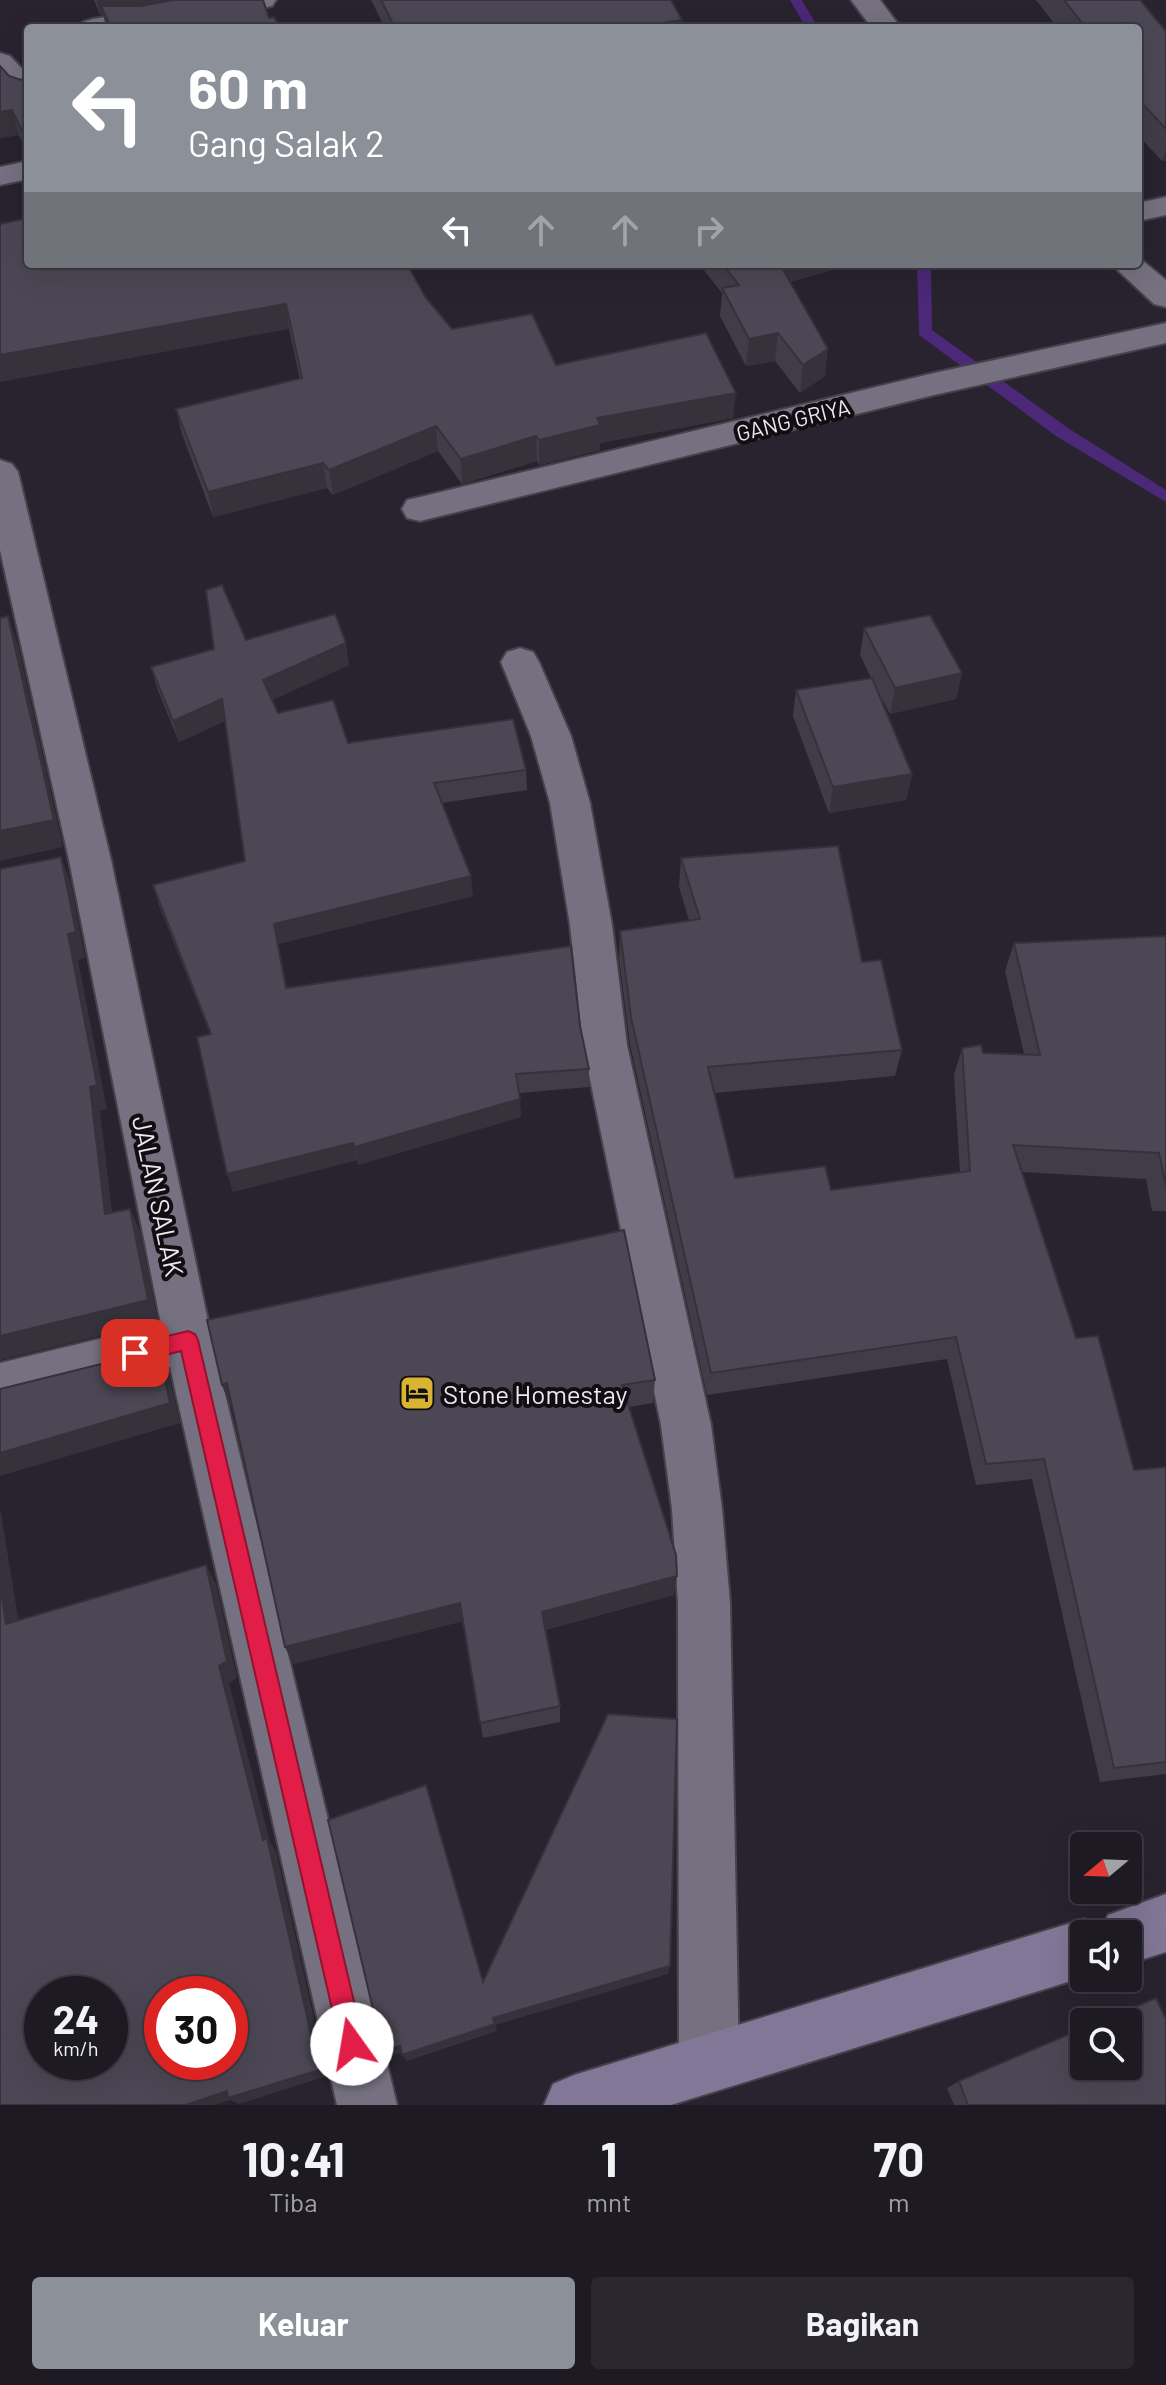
<!DOCTYPE html>
<html lang="id">
<style>
body{margin:0;font-family:Barlow,sans-serif;background:#2b2730;color:#f1f3f6;height:100vh;display:flex;flex-direction:column;font-size:30px;white-space:nowrap}
*{box-sizing:border-box;margin:0}
p{font-size:26px;color:#a1a1a6}
.icon{flex:none;width:44px;height:44px;fill:none;stroke:currentColor;stroke-width:2;stroke-linecap:round;stroke-linejoin:round}
.map{position:relative;height:2105px;overflow:hidden}
.panel{display:flex;flex-direction:column;background:#1e1a23;flex:1}
.panel>*{flex:none}
.hud{position:absolute;left:24px;top:24px;width:1118px;height:244px;border-radius:8px;box-shadow:0 8px 32px #0002,0 0 0 2px #3c3841;background:#8c9099;color:#fff;overflow:hidden}
.needle{width:52px;rotate:251deg}
.fabs{position:absolute;left:1070px;top:1832px;display:grid;gap:16px}
.fabs a{display:grid;place-items:center;width:72px;height:72px;border-radius:8px;background:#1e1a23;box-shadow:0 8px 32px #0002,0 0 0 2px #3c3841;font-size:40px}
.speed{position:absolute;left:24px;top:1976px;display:flex;gap:16px;font-size:40px;font-weight:700;text-align:center}
.speed>*{display:grid;place-content:center;width:104px;height:104px;border-radius:50%;background:#1e1a23;box-shadow:0 8px 32px #0002,0 0 0 2px #3c3841;line-height:1}
.speed small{font-size:20px;font-weight:400}
.speed .limit{border:12px solid #d22;background:#fff;color:#111}
.pin{position:absolute;display:grid;place-items:center;width:68px;height:68px;color:#fff;margin:-34px;border-radius:16px;box-shadow:0 4px 12px #0006}
.me{position:absolute;width:88px;margin:-44px;rotate:347deg;stroke-linejoin:round;filter:drop-shadow(0 0 6px #0008)}
.turn{display:flex;align-items:center;gap:28px;height:168px;padding:0 32px;font-size:36px}
.turn .icon{width:104px;height:104px;stroke-width:2.5}
.turn b{display:block;font-size:56px;line-height:68px}
.lanes{display:flex;align-items:center;height:76px;padding:0 32px;background:#0003;justify-content:center;gap:40px;direction:ltr}
.lanes .off{opacity:.35}
.eta{display:flex;justify-content:space-evenly;align-items:center;height:136px;text-align:center}
.eta b{font-size:48px;font-weight:700;line-height:56px}
.cta{display:flex;gap:16px;margin-top:auto;padding:16px 32px}
.cta a{flex:1;height:92px;border-radius:8px;background:#8c9099;color:#fff;font-size:32px;font-weight:700;line-height:92px;text-align:center}
.cta a+a{background:#2b2730;color:#f1f3f6}
.map>svg:first-child{display:block}
.lines{fill:none;stroke-linecap:round;stroke-linejoin:round}
.stream{fill:#4c2878;fill-rule:evenodd}
.minor-casing{stroke:#46424b;stroke-width:4}
.tertiary-casing{stroke:#46424b;stroke-width:4}
.secondary-casing{stroke:#46424b;stroke-width:4}
.minor{fill:#767180;fill-rule:evenodd}
.tertiary{fill:#767180;fill-rule:evenodd}
.secondary{fill:#837797;fill-rule:evenodd}
.wall{fill:#413d48}
.shaded-wall{fill:#35323b}
.building{fill:#4c4754;stroke:#35323b;stroke-width:2;fill-rule:evenodd}
.route{fill:#e11d48;stroke:#92132f;stroke-width:2}
.labels{text-anchor:middle;dominant-baseline:central;stroke-width:8;stroke-linejoin:round;paint-order:stroke}
.far-street-label{font-size:22px;fill:#ece9f1;stroke:#100e13}
.street-label{font-size:26px;fill:#ece9f1;stroke:#100e13}
.poi-label{font-size:26px;fill:#ece9f1;stroke:#100e13;text-anchor:start}
</style>
<div class="map">
<svg width="1166" height="2105" viewBox="0 0 1166 2105">
<rect width="100%" height="100%" fill="#28232f"/>
<g class="lines">
<!-- stream -->
<g class="stream">
<path d="M790,0h12l16,28h-12z"/>
<path d="M917,264h14l1,66 136,98 98,62v12l-110,-66 -137,-101z"/>
</g>
<defs>
<g id="minor">
<path d="M211,0h65l-4,6 -10,2 -118,20h-65l4,-6 10,-3z"/>
<path d="M0,53l10,3 18,19v27l-10,-3 -18,-19z"/>
<path d="M28,161v18l-28,6v-18z"/>
<path d="M1166,197v18l-28,6v-18z"/>
<path d="M1166,323v20l-232,52 -514,126 -13,-3 -5,-9 5,-9 13,-3 514,-124z"/>
<path d="M0,460l12,4 6,8 93,388 101,480 185,765h-60l-167,-738 -170,42v-46l161,-39 -92,-464 -69,-310z"/>
<path d="M520,648l13,4 6,10 32,74 19,67 22,122 15,120 84,380 11,84 8,94 9,460 -9,21 -21,9 -21,-9 -9,-21 -1,-460 -6,-94 -11,-84 -78,-380 -13,-120 -20,-122 -19,-67 -30,-74 6,-10z"/>
</g>
<g id="tertiary">
<path d="M851,0h29l21,28h-29z"/>
<path d="M1138,257l28,23v27l-12,-3 -43,-40h27z"/>
</g>
<path id="secondary" d="M1166,1894v58l-38,12v-30h-44v43l-413,128h-127l9,-21 21,-9 510,-156 19,8 5,-12z"/>
</defs>
<!-- minor casing -->
<use href="#minor" class="minor-casing"/>
<!-- tertiary casing -->
<use href="#tertiary" class="tertiary-casing"/>
<!-- secondary casing -->
<use href="#secondary" class="secondary-casing"/>
<!-- minor -->
<use href="#minor" class="minor"/>
<!-- tertiary -->
<use href="#tertiary" class="tertiary"/>
<!-- secondary -->
<use href="#secondary" class="secondary"/>
</g>
<!-- wall -->
<g class="wall">
<path d="M94,0h169l6,18 11,10h-174l-3,-14 -3,1z"/>
<path d="M371,0h300l11,28h-297z"/>
<path d="M1036,0h104l26,31v130h-4l-24,-26v-107h-80z"/>
<path d="M28,48v107l-9,-20 -19,3v-72l9,10 12,4 4,-3z"/>
<path d="M0,224l426,74 26,31 104,36 177,53 -133,25v7l-61,15 -2,-4 -75,23 -24,-33 -105,44 -6,-7 -114,29 -31,-83 -6,-25 124,-30 -11,-50z"/>
<path d="M699,264h155l-64,18 35,94 -25,17 -25,-32 -29,5 -26,-50 2,-23z"/>
<path d="M864,628l98,45 -6,26 -66,15 -16,-30 38,90 -6,26 -77,13 -36,-97 3,-26 75,-12 -11,-23z"/>
<path d="M246,640l103,25 -77,35 6,13 70,30 178,27 1,20 -85,13 31,93 -195,48 9,44 293,38 9,43v18l-70,6 2,24 -163,48 -1,-5 -124,32 -23,-158 -51,-129 -6,-20 92,-24 -20,-140 -46,21 -22,-54 -6,-21z"/>
<path d="M681,858l181,104 40,88 -7,26 -180,17 20,85 96,12 129,-18 -6,-97 8,-27 21,5 41,1 -19,-83 9,-28 152,-7v275h-14l-6,-32 -124,-7 54,166 58,132 32,-3v307l-66,8 -68,-303 -56,6 -29,-126 -240,36 -77,-351 -11,-85 1,-28 69,-11 -10,-33z"/>
<path d="M655,1380l-2,23 -24,4 45,188 -129,35 15,76v16l-77,16 -20,-117 -170,43 -61,-257h-1l-9,-22z"/>
<path d="M959,2081l207,24h-212l-7,-17z"/>
</g>
<!-- shaded-wall -->
<g class="shaded-wall">
<path d="M97,0h95l-87,14 -4,-8 2,8 -3,1z"/>
<path d="M682,20v8h-56z"/>
<path d="M12,110l7,25 -19,3v-26z"/>
<path d="M1166,149v12h-4z"/>
<path d="M776,264h78l-80,22z"/>
<path d="M286,304l3,25 -289,53v-27z"/>
<path d="M778,333l-3,28 -29,5 3,-27z"/>
<path d="M828,349l-3,27 -25,17 3,-28z"/>
<path d="M736,393l-3,25 -133,25v7l-61,15v-25l58,-22z"/>
<path d="M436,426l2,25 -105,44 -4,-25z"/>
<path d="M536,436l1,25 -75,23 -1,-25z"/>
<path d="M323,463l4,25 -114,29 -5,-25z"/>
<path d="M8,616l10,29 45,202 -63,14v-30z"/>
<path d="M346,643l3,22 -81,37 -5,-22z"/>
<path d="M962,673l-6,26 -66,15 5,-26z"/>
<path d="M222,699l4,21 -47,22 -6,-21z"/>
<path d="M912,774l-6,26 -77,13 4,-26z"/>
<path d="M61,857l10,27 14,74 -7,2 29,149 -7,2 15,125 -10,-22 -37,-280z"/>
<path d="M471,876l2,20 -195,48 13,63 -17,-83z"/>
<path d="M520,1099l1,18 -163,48 -3,-18z"/>
<path d="M353,1143l4,17 -124,32 -6,-18z"/>
<path d="M130,1209l10,22 18,91 -158,38v-24z"/>
<path d="M158,1350l10,21 12,52 -180,53v-23z"/>
<path d="M227,1383l9,23 -5,1 -9,-22z"/>
<path d="M0,1507l22,135 -16,-18 -6,-40z"/>
<path d="M206,1565l10,19 21,94 -8,5 41,159 6,9 51,225 -88,28 -9,-4 -15,5h-29l33,-439z"/>
<path d="M677,1576l-3,19 -131,35 -1,-18z"/>
<path d="M460,1603l4,18 -171,43 -8,-17z"/>
<path d="M670,1966l-2,8 -173,51 -2,-7z"/>
<path d="M495,2024l2,7 -90,30 -5,-6z"/>
<path d="M400,2046l4,6 -16,5 -5,-6z"/>
</g>
<!-- building -->
<g class="building">
<path d="M174,0h89l6,18 5,-1 6,11h-169l-10,-22h39z"/>
<path d="M381,0h290l11,20 -56,8h-231z"/>
<path d="M1064,0h76l26,31v98l-28,-30v-71h-52z"/>
<path d="M28,48v96l-16,-34 -12,2v-46l9,10 12,4 4,-3 -1,-28z"/>
<path d="M28,218v46h379l19,34 26,31 80,-15 24,51 150,-32 30,60 -139,25 3,7 -61,15 -3,-4 -75,23 -25,-33 -107,44 -6,-7 -115,29 -32,-83 126,-31 -16,-74 -286,51v-131z"/>
<path d="M722,264h58l48,85 -25,16 -25,-32 -29,6 -27,-51 17,-3z"/>
<path d="M222,585l24,55 89,-26 11,29 -83,37 15,33 55,-13 15,43 165,-24 13,51 -92,13 37,93 -197,48 12,64 285,-42 9,80 9,43 -73,5 4,25 -165,48 -2,-4 -126,31 -30,-137 14,-3 -58,-149 92,-24 -23,-162 -49,22 -22,-54 63,-18 -8,-59z"/>
<path d="M930,615l32,58 -67,15 -31,-60z"/>
<path d="M8,616l46,204 -54,11v-213z"/>
<path d="M872,678l40,96 -79,13 -37,-97z"/>
<path d="M838,846l24,116 19,-2 21,90 -194,17 27,111 90,-12 6,24 139,-19 -8,-123 19,-3 2,8 57,2 -26,-112 152,-7v250l-7,-33 -146,-8 63,193 22,-2 36,134 32,-3v295l-52,6 -70,-309 -58,5 -30,-127 -245,36 -80,-356 -11,-86 80,-12 -19,-61z"/>
<path d="M61,857l15,75 -8,2 29,151 -7,2 15,127 25,-5 18,91 -148,36v-467z"/>
<path d="M624,1230l31,150 -33,5 54,170 1,21 -135,36 18,94 -80,17 -20,-120 -175,44 -58,-264 -5,2 -15,-65z"/>
<path d="M158,1350l12,53 -170,50v-64z"/>
<path d="M206,1565l21,96 -8,5 44,174 4,-2 52,232 -91,28 -1,-7 -41,14h-186v-521l6,40zM42,1994h68v68h-68zM162,1994h68v68h-68z"/>
<path d="M608,1714l69,5 -7,247 -177,52 2,6 -93,31 -2,-9 -17,5 -55,-231 98,-35 57,197z"/>
<path d="M1156,1998l10,21v86h-198l-9,-24 125,-53v38h44v-44h-29z"/>
</g>
<!-- route -->
<path class="route" d="M188,1331l7,3 3,6 166,704 -3,8 -9,4 -8,-4 -4,-8 -159,-693 -46,12 -8,-3 -2,-7 2,-6 8,-3z"/>
<!-- icons -->
<defs>
<symbol id="hotel-square" viewBox="-11 -11 22 22"><rect x="-9" y="-9" width="18" height="18" rx="4" fill="#dab333" stroke="#100e13"/><path d="M-6-4.5h1.5V1H6V5H4.5V3h-9V5H-6ZM-4 0a1.8 1.8 0 1 1 3.6 0ZM.5 0V-2.5h3Q6-2.5 6 0Z" fill="#111"/></symbol>
</defs>
<g fill-rule="evenodd">
<use href="#hotel-square" x="397" y="1373" width="40" height="40"/>
</g>
<g class="labels">
<!-- far-street labels -->
<g class="far-street-label">
<text transform="translate(793 419) rotate(-14)">GANG GRIYA</text>
</g>
<!-- street labels -->
<g class="street-label">
<text transform="translate(159 1196) rotate(78)">JALAN SALAK</text>
</g>
<!-- poi labels -->
<g class="poi-label">
<text x="443" y="1393">Stone Homestay</text>
</g>
</g>
</svg>
<div class="fabs">
<a><svg class="needle" viewBox="-14 -14 28 28"><path d="M0-13l5 13h-10z" fill="#e53935"/><path d="M0 13l5-13h-10z" fill="#a1a1a6"/></svg></a>
<a><svg class="icon" aria-label="sound" viewBox="0 0 24 24"><path d="M4 9h4l5-4v14l-5-4H4zM17 9q2 3 0 6"/></svg></a>
<a><svg class="icon" aria-label="search" viewBox="0 0 24 24"><circle cx="10" cy="10" r="6"/><path d="M15 15l6 6"/></svg></a>
</div>
<div class="speed"><div>24<small>km/h</small></div><div class="limit">30</div></div>
<div class="pin" style="left:135px;top:1353px;background:#d93025"><svg class="icon" aria-label="arrive" viewBox="0 0 24 24"><path d="M6 21V4h12l-3 4 3 4H6"/></svg></div>
<svg class="me" style="left:352px;top:2044px" viewBox="-20 -20 40 40"><circle r="19" fill="#fff"/><path d="M0-13L10 11 0 6-10 11z" fill="#e11d48"/></svg>
<div class="hud">
<div class="turn"><svg class="icon" aria-label="left" viewBox="0 0 24 24"><path d="M17 20v-9H6M10 6l-5 5 5 5"/></svg><div><b>60 m</b>Gang Salak 2</div></div>
<div class="lanes"><svg class="icon" aria-label="left" viewBox="0 0 24 24"><path d="M17 20v-9H6M10 6l-5 5 5 5"/></svg><svg class="icon off" aria-label="ahead" viewBox="0 0 24 24"><path d="M12 20V5M6 11l6-6 6 6"/></svg><svg class="icon off" aria-label="ahead" viewBox="0 0 24 24"><path d="M12 20V5M6 11l6-6 6 6"/></svg><svg class="icon off" aria-label="right" viewBox="0 0 24 24"><path d="M7 20v-9h11M14 6l5 5-5 5"/></svg></div>
</div>
</div>
<section class="panel">
<div class="eta">
<div><b>10:41</b><p>Tiba</p></div>
<div><b>1</b><p>mnt</p></div>
<div><b>70</b><p>m</p></div>
</div>
<div class="cta"><a>Keluar</a><a>Bagikan</a></div>
</section>
